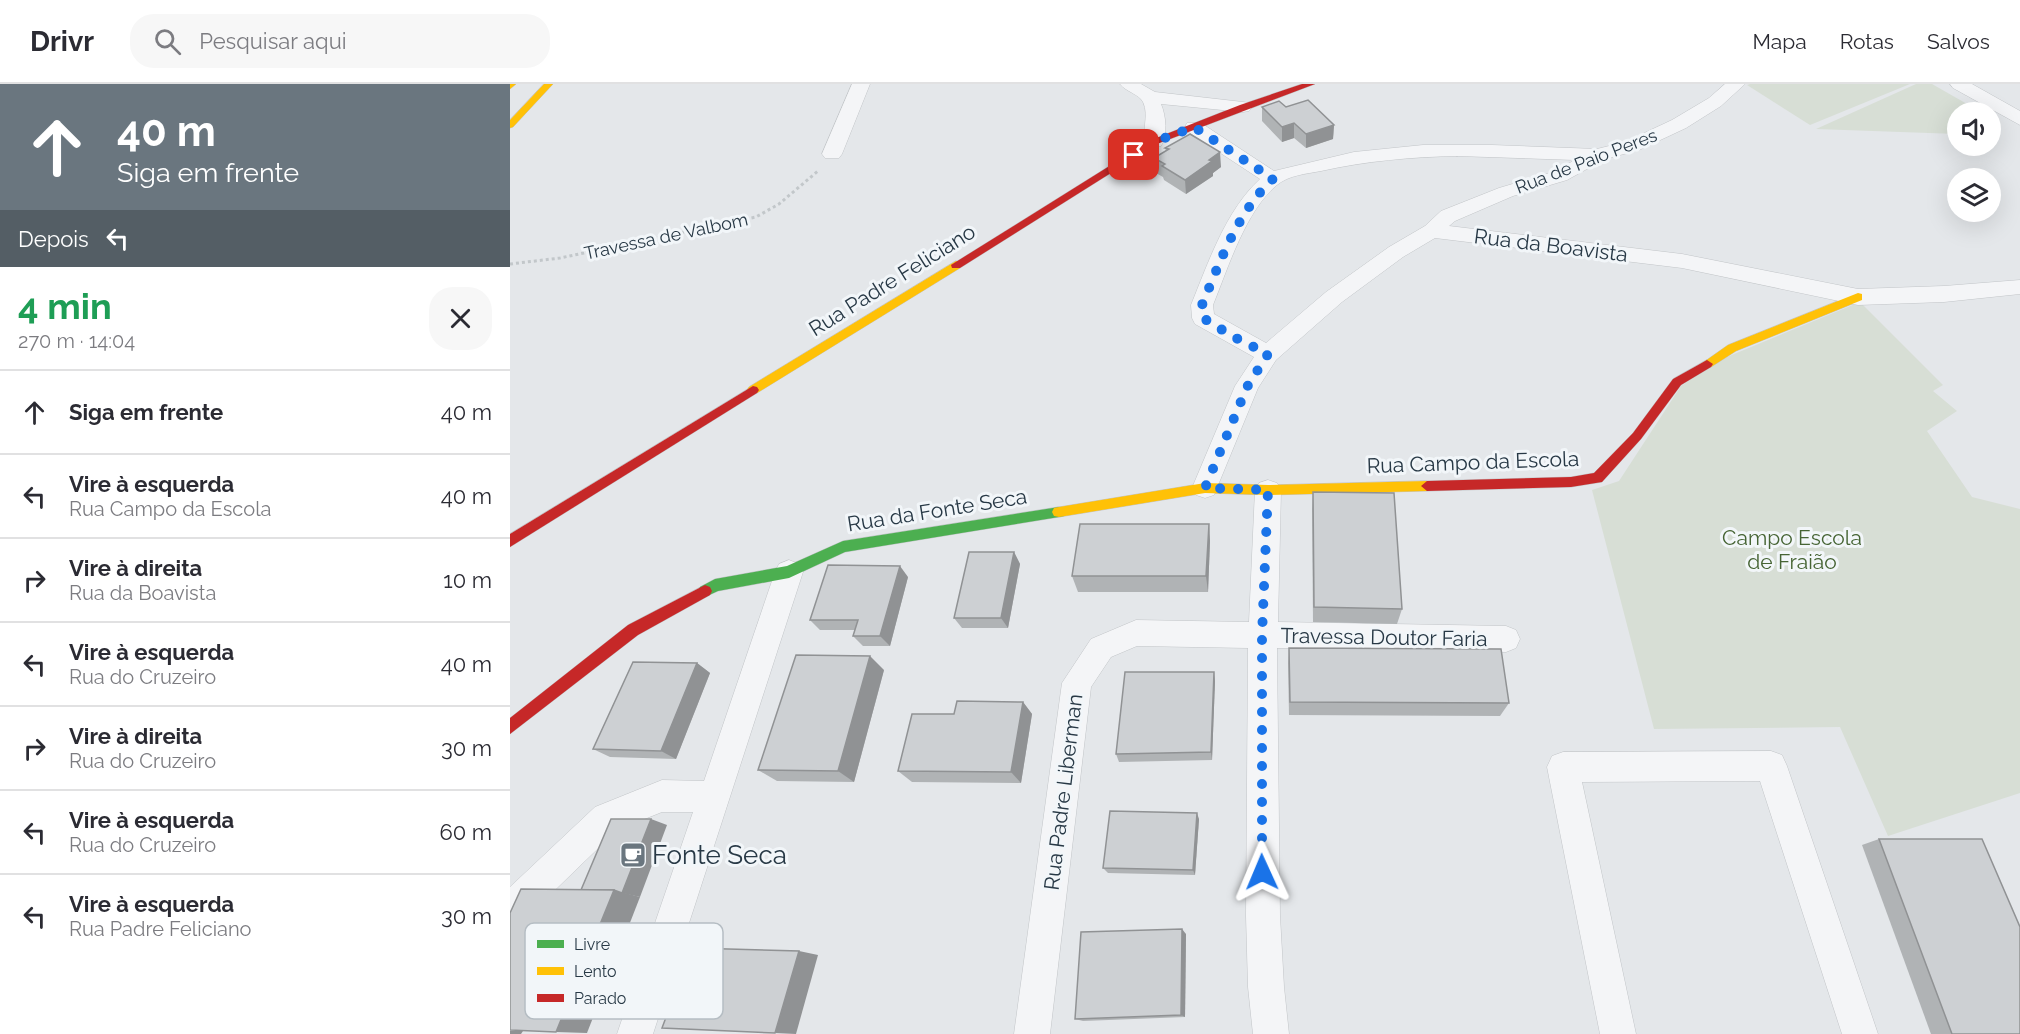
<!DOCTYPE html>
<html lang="pt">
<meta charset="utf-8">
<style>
body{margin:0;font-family:Raleway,sans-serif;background:#f7f7f7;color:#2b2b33;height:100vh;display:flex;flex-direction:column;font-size:22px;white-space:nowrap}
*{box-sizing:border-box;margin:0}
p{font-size:20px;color:#7c7c81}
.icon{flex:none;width:33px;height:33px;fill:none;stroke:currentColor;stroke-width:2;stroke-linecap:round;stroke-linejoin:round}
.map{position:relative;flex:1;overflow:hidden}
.sheet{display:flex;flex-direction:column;background:#fff;width:510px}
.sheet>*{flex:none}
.banner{background:#6a767f;color:#fff;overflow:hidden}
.fabs{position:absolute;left:1437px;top:18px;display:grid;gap:12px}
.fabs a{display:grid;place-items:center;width:54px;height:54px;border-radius:50%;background:#fff;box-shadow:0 6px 24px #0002;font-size:30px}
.pin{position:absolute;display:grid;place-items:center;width:51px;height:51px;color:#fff;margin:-26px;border-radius:12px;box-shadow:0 3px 9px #0006}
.me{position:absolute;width:66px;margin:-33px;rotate:359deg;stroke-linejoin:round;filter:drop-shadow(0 0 4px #0008)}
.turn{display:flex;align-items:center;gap:21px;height:126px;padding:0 18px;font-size:27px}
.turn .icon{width:78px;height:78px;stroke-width:2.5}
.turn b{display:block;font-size:42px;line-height:51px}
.then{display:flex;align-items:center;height:57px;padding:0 18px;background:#0003;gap:12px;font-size:22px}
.round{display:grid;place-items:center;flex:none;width:63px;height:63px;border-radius:24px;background:#f7f7f7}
.overview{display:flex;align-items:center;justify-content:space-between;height:102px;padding:0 18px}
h1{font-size:36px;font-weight:700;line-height:45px;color:#1e9e55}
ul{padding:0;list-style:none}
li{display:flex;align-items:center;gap:18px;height:84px;padding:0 18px;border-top:2px solid #e1e1e2}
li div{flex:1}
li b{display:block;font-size:22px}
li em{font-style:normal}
header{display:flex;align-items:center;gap:36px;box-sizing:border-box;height:84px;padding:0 30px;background:#fff;border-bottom:2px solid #e1e1e2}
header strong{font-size:28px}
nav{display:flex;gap:33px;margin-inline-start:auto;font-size:21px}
.search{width:420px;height:54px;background:#f7f7f7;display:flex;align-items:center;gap:15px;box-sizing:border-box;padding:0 21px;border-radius:24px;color:#7c7c81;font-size:22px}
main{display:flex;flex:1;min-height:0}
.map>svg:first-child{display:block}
.green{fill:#d7ded5}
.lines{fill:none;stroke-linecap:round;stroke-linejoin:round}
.street-casing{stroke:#c2c5c8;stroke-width:1}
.fast-casing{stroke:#c2c5c8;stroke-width:1}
.slow-casing{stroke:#c2c5c8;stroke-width:1}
.jam-casing{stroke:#c2c5c8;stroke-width:1}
.path{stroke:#c2c7ca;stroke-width:3;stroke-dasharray:3 3;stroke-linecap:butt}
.street{fill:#f4f5f7;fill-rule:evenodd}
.fast{fill:#4caf50;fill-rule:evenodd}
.slow{fill:#ffc107;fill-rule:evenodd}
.jam{fill:#c62828;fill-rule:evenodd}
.wall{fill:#b0b3b5}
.shaded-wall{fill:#909294}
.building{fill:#cdd0d3;stroke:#909294;stroke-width:1.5}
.route{stroke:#1a73e8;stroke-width:10;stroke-dasharray:0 18}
.labels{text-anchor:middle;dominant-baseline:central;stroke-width:6;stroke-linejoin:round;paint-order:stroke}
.far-street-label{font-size:18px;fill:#283946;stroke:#f2f6f9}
.street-label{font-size:21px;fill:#283946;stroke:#f2f6f9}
.park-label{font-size:21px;fill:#466434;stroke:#f2f6f9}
.near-poi-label{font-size:26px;fill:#283946;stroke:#f2f6f9;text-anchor:start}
.key{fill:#f2f6f9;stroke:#b5bdc3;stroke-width:1.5}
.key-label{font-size:16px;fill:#283946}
</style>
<header>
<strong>Drivr</strong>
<div class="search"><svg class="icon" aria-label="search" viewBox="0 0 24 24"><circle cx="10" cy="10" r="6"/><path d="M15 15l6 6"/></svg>Pesquisar aqui</div>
<nav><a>Mapa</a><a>Rotas</a><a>Salvos</a></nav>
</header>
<main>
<section class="sheet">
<div class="banner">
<div class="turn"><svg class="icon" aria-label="ahead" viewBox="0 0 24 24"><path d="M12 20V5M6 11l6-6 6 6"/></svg><div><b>40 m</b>Siga em frente</div></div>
<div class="then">Depois<svg class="icon" aria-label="left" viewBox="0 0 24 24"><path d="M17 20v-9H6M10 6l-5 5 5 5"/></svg></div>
</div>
<div class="overview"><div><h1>4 min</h1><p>270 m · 14:04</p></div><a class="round"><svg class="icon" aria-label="close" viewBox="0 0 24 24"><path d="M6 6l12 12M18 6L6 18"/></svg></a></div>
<ul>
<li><svg class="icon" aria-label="ahead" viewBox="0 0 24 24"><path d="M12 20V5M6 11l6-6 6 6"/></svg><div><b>Siga em frente</b></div><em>40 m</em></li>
<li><svg class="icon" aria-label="left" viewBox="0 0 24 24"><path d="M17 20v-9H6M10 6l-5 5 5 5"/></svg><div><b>Vire à esquerda</b><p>Rua Campo da Escola</p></div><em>40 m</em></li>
<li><svg class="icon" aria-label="right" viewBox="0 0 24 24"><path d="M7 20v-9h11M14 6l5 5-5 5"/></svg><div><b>Vire à direita</b><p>Rua da Boavista</p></div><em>10 m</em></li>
<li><svg class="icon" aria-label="left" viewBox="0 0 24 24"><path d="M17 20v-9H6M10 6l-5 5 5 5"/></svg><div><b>Vire à esquerda</b><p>Rua do Cruzeiro</p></div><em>40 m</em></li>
<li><svg class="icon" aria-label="right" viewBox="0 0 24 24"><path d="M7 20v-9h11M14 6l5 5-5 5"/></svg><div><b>Vire à direita</b><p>Rua do Cruzeiro</p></div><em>30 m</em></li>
<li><svg class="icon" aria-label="left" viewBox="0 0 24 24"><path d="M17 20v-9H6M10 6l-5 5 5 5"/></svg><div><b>Vire à esquerda</b><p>Rua do Cruzeiro</p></div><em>60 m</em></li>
<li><svg class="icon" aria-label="left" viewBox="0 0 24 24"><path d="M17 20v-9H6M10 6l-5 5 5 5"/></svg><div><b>Vire à esquerda</b><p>Rua Padre Feliciano</p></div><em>30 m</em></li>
</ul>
</section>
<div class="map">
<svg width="1510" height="950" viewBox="0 0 1510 950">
<rect width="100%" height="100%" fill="#e4e7ea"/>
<!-- green -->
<g class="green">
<path d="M1240,0h160l-100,41 -63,-40z"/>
<path d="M1406,0h16l49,28h-23l-1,22 -141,-5z"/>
<path d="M1350,218l83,83 -10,6 24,20 -30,20 45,66 48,12v284l-132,43 -48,-109 -186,2 -62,-239 27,-9 62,-95 41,-27z"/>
</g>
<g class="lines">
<defs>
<g id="street">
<path d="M342,0h18l-28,70 -3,4h-14l-3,-4z"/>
<path d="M610,0h21l14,8 88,10 6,1 3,4 -3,4 -6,1 -82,-8c5,12 7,31 0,42h-14c-7,-12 3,-30 -4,-44 -4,-8 -17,-10 -23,-18z"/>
<path d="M1215,0h20l-24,22 -35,22 -47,22 -34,9 -38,21 -54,16 -58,25 -6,5 233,28 176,35 86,-3 76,-6v14l-76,8 -86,3 -176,-37 -247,-30 -32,19 -61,45 -66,58 -18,28 -44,107 -9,3 -9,-3 -4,-7 43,-102 19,-29 -59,-33 -3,-6 -1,-13c17,-42 35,-95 69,-126l-73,-48 -2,-4 2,-4h14l73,48 80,-19 69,-7h69l105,4 28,-7 47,-22 37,-22zM947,72l118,4 -22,12 -54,16 -58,23 -16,15 -36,21 -63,45 -60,51 -52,-29 -1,-9c15,-37 33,-95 64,-120 12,-10 29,-11 44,-14 45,-10 90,-14 136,-15z"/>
<path d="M1440,0h22l48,27v14l-67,-37z"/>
<path d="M758,396l9,3 4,7 -3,132 228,4 10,4 4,9 -4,9 -10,4 -229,-4 3,268 4,71 5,47h-36l-5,-47 -2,-71 2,-268 -111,-2 -26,11 -20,30 -41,347h-36l48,-351 29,-44 45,-19 113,2 6,-132 4,-7z"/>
<path d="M279,476l10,4 4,8 -150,462h-36l76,-222h-31l-45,18 -95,92 -12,5v-40l85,-80 67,-27 42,1 71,-209 4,-8z"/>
<path d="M1261,667l11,4 5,11 91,268h-36l-82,-253 -178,1 54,252h-36l-53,-267 5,-11 11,-4z"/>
</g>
<path id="fast" d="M549,423l5,1 2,4 -2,4 -5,1 -214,35 -56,26 -71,13 -13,6 -5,-2 -2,-4 2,-4 15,-8 72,-13 56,-25z"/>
<g id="slow">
<path d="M0,0h6l-6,5z"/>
<path d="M34,0h9l-40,43 -3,1v-8z"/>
<path d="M446,177l4,1v6l-203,125h-8l-2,-3 2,-3z"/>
<path d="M1348,209l4,1v6l-126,51 -25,16h-8l-2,-3 27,-19z"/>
<path d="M917,397l6,5 -6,5 -159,4 -63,-2 -146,24 -5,-1 -2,-4 2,-4 5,-1 146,-24 63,2z"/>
</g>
<g id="jam">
<path d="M792,0h13l-158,60 -197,124h-8l-1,-3 200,-125 89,-35z"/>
<path d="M1197,276l6,4 -2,3 -30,18 -40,54 -39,43 -31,5 -144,4 -6,-5 6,-5 144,-4 23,-4 39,-40 40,-54z"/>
<path d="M243,302l4,1 2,3 -2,3 -247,154v-13z"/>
<path d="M195,501l5,2 2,4 -2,4 -72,40 -128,99v-16l118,-93z"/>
</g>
</defs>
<!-- street casing -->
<use href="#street" class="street-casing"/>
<!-- fast casing -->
<use href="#fast" class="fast-casing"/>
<!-- slow casing -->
<use href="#slow" class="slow-casing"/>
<!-- jam casing -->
<use href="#jam" class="jam-casing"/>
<!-- path -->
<path class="path" d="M0,180l50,-6 196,-41 23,-13 39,-33"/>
<!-- street -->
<use href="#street" class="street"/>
<!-- fast -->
<use href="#fast" class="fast"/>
<!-- slow -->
<use href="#slow" class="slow"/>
<!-- jam -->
<use href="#jam" class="jam"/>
</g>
<!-- wall -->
<g class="wall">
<path d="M752,23h24l48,18 -1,14 -27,9 -12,-10 -12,4 -20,-21z"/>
<path d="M655,64l56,19 -8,6v3l-27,18 -22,-14 -1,-3 -7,-4 -2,-15 12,-7z"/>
<path d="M803,408l89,117 -5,15 -84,-2 -1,-113z"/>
<path d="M699,440l1,17 -2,51h-130l-6,-16z"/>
<path d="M504,468l6,12 -12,64h-46l-8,-10z"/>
<path d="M398,493l-18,69h-27l-10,-10 2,-6h-35l-10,-10z"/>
<path d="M779,564l220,55 -9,13 -211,-1 -1,-52z"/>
<path d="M187,579l13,10 -34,86 -66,-2 -17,-8z"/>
<path d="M374,586l-30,112 -77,-1 -19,-11z"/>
<path d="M704,588l1,9 -3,79 -93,2 -3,-8z"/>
<path d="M513,618l9,12 -11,69 -109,-1 -14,-11 56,-57z"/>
<path d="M689,735l-4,56 -87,-2 -5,-5z"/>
<path d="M1369,755l141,195h-89l-69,-189z"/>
<path d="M676,850l-1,83 -102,4 -8,-2z"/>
</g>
<!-- shaded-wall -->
<g class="shaded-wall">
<path d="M784,39v15l-12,4v-15z"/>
<path d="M824,41l-1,14 -27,9v-14z"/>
<path d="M710,68l1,15 -8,6v3l-27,18 -1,-14 24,-20z"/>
<path d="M699,440l1,17 -2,51 -2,-16z"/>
<path d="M504,468l6,12 -12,64 -7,-10z"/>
<path d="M390,482l8,11 -18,69 -10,-10z"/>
<path d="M360,572l14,14 -30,112 -16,-11z"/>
<path d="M187,579l13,10 -34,86 -15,-8z"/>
<path d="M704,588l1,9 -3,79 -1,-8z"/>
<path d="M513,618l9,12 -11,69 -10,-11z"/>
<path d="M687,729l2,6 -4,56 -2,-5z"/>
<path d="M141,735l16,6 -27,72 -18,-4z"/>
<path d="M104,806l26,7 -53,136 -31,-1z"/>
<path d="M672,845l4,5 -1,83 -4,-2z"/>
<path d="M289,867l19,4 -22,79 -21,-1z"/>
<path d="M0,947h13l-2,3h-11z"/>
</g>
<!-- building -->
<g class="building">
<path d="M798,16l26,25 -28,9 -12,-11 -12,4 -20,-20 17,-6 7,6z"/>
<path d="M680,50l30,18 -11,8 3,1 -27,19 -23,-14 3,-2 -11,-6 15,-9 -4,-1z"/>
<path d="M803,408l81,1 8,116 -88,-2z"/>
<path d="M570,440h129l-3,52h-134z"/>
<path d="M459,468h45l-13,66h-47z"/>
<path d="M318,481l72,1 -20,70h-27l5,-16h-48z"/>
<path d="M779,564l212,1 8,54 -219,-1z"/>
<path d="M286,571l74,1 -32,115 -80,-1z"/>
<path d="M123,578l64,1 -36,88 -68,-2z"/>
<path d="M615,588h89l-3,80 -95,2z"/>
<path d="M447,617l66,1 -12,70 -113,-1 14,-57h42z"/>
<path d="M600,727l87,2 -4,57 -90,-2z"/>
<path d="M101,735h40l-29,74 -8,-3h-33z"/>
<path d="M1369,755h103l38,88v107h-68z"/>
<path d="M11,805l93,1 -58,142 -46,-2v-117z"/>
<path d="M672,845l-1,86 -106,4 6,-87z"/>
<path d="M182,864l107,3 -24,82 -113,-5z"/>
</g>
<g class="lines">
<!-- route -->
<path class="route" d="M624,71l20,-13 40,-15 79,52c-35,32 -53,83 -71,126l1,13 29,18 36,18 -21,33 -42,101 63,2 -6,145v237"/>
</g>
<!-- icons -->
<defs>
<symbol id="cafe-square" viewBox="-11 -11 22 22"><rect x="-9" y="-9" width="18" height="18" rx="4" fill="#6a767f" stroke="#f2f6f9"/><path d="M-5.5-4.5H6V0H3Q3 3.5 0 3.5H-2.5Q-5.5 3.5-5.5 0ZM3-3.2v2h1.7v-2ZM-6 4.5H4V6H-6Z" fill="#fff"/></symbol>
</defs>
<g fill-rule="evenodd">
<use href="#cafe-square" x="108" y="756" width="30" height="30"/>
</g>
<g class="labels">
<!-- far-street labels -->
<g class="far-street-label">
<text transform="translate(1076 77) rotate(-21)">Rua de Paio Peres</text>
<text transform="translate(156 152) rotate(-12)">Travessa de Valbom</text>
</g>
<!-- street labels -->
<g class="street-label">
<text transform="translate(1041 161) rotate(7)">Rua da Boavista</text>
<text transform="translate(382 196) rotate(-32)">Rua Padre Feliciano</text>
<text transform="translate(963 378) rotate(-2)">Rua Campo da Escola</text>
<text transform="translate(427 426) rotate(-9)">Rua da Fonte Seca</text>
<text transform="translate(874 553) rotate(1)">Travessa Doutor Faria</text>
<text transform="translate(553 708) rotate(-83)">Rua Padre Liberman</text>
</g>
<!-- park labels -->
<g class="park-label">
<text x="1282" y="453">Campo Escola<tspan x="1282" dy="24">de Fraião</tspan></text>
</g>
<!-- near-poi labels -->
<g class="near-poi-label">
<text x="142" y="771">Fonte Seca</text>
</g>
</g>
<!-- legend -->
<rect x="15" y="839" width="198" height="96" rx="9" class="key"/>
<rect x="27" y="856" width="27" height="8" fill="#4caf50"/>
<rect x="27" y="883" width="27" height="8" fill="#ffc107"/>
<rect x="27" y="910" width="27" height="8" fill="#c62828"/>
<g class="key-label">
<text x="64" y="866">Livre</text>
<text x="64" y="893">Lento</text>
<text x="64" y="920">Parado</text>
</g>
</svg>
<div class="fabs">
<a><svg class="icon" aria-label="sound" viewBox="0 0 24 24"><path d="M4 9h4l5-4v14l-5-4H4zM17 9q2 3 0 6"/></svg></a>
<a><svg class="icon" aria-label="layers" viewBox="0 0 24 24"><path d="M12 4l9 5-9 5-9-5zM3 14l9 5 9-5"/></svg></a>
</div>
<div class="pin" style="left:624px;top:71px;background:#d93025"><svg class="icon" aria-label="arrive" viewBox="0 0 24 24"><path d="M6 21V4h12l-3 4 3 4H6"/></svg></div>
<svg class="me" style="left:752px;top:788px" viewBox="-20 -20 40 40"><path d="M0-17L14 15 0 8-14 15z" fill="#1a73e8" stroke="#fff" stroke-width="4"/></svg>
</div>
</main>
